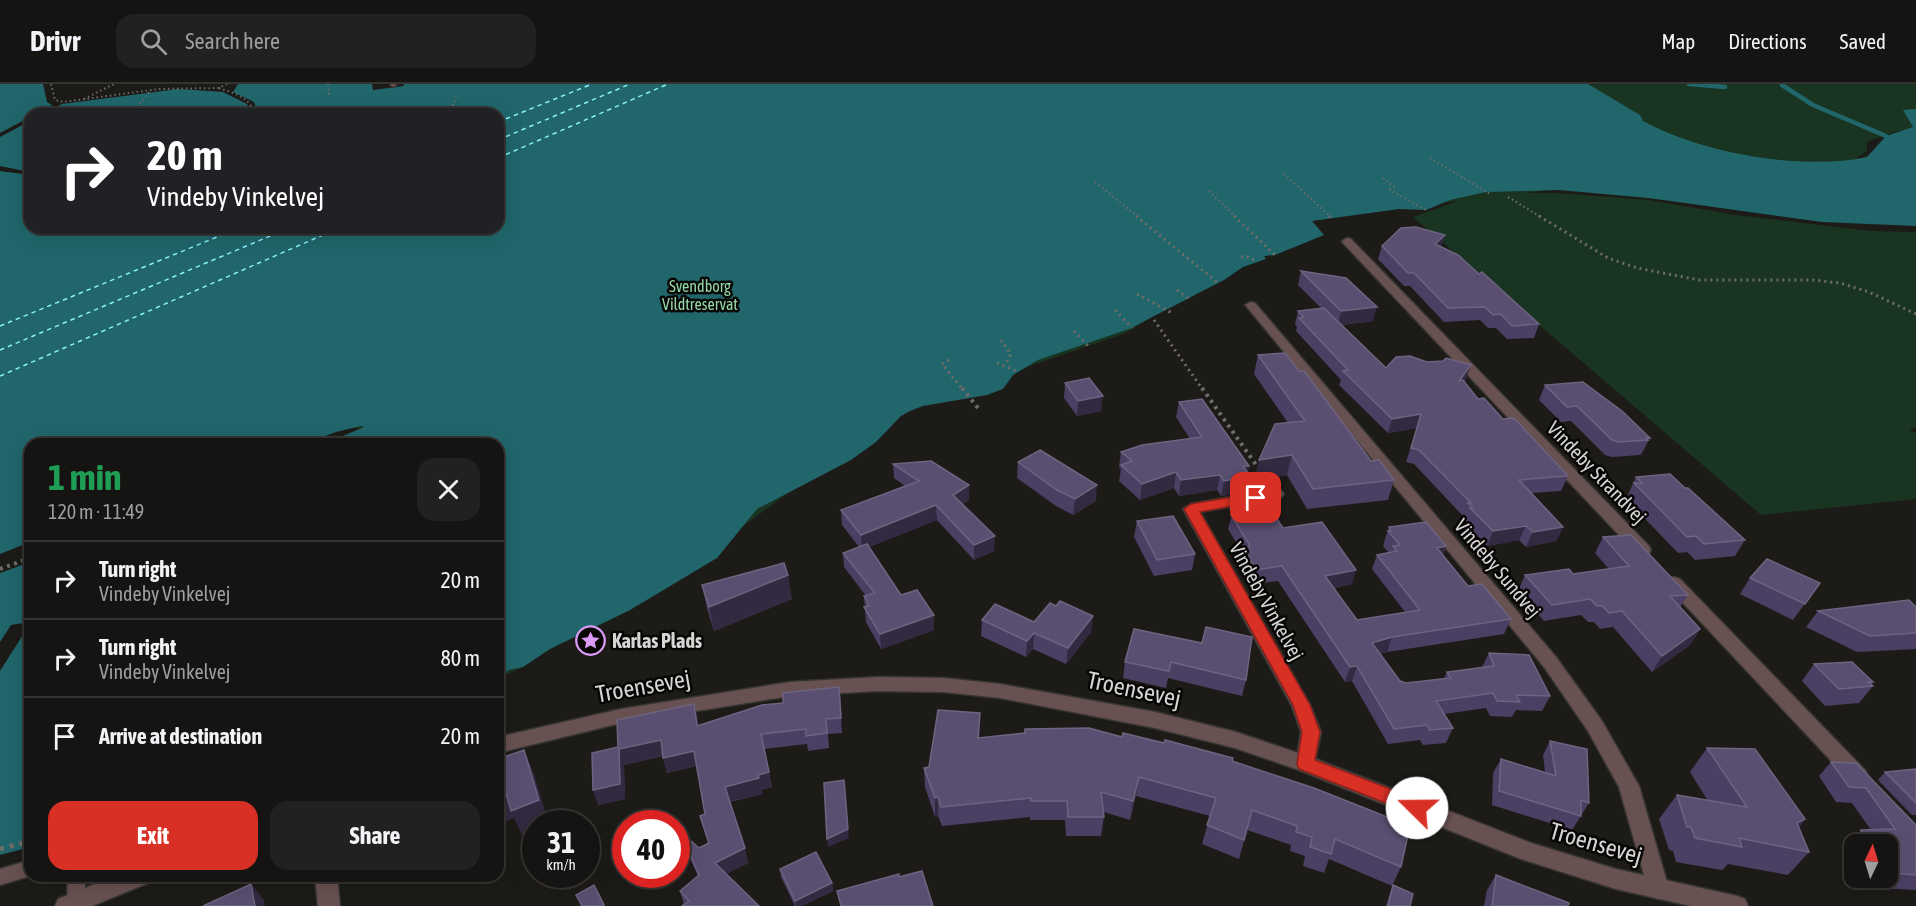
<!DOCTYPE html>
<meta charset="utf-8">
<style>
body{margin:0;font-family:"Asap Condensed",sans-serif;background:#232120;color:#f1f3f6;height:100vh;display:flex;flex-direction:column;font-size:22px;white-space:nowrap}
*{box-sizing:border-box;margin:0}
p{font-size:20px;color:#9e9e9f}
.icon{flex:none;width:33px;height:33px;fill:none;stroke:currentColor;stroke-width:2;stroke-linecap:round;stroke-linejoin:round}
.map{position:relative;flex:1;overflow:hidden}
.drawer{position:absolute;left:24px;top:354px;width:480px;height:444px;display:flex;flex-direction:column;background:#161412;border-radius:18px;box-shadow:0 6px 24px #0002,0 0 0 2px #353332}
.drawer>*{flex:none}
.banner{position:absolute;left:24px;top:24px;width:480px;height:126px;border-radius:18px;box-shadow:0 6px 24px #0002,0 0 0 2px #353332;background:#202124;color:#fff;overflow:hidden}
.needle{width:39px;rotate:4deg}
.fabs{position:absolute;left:1844px;top:750px;display:grid;gap:12px}
.fabs a{display:grid;place-items:center;width:54px;height:54px;border-radius:12px;background:#161412;box-shadow:0 6px 24px #0002,0 0 0 2px #353332;font-size:30px}
.speed{position:absolute;left:522px;top:726px;display:flex;gap:12px;font-size:30px;font-weight:700;text-align:center}
.speed>*{display:grid;place-content:center;width:78px;height:78px;border-radius:50%;background:#161412;box-shadow:0 6px 24px #0002,0 0 0 2px #353332;line-height:1}
.speed small{font-size:15px;font-weight:400}
.speed .limit{border:9px solid #d22;background:#fff;color:#111}
.pin{position:absolute;display:grid;place-items:center;width:51px;height:51px;color:#fff;margin:-26px;border-radius:12px;box-shadow:0 3px 9px #0006}
.me{position:absolute;width:66px;margin:-33px;rotate:292deg;stroke-linejoin:round;filter:drop-shadow(0 0 4px #0008)}
.turn{display:flex;align-items:center;gap:21px;height:126px;padding:0 24px;font-size:27px}
.turn .icon{width:78px;height:78px;stroke-width:2.5}
.turn b{display:block;font-size:42px;line-height:51px}
.round{display:grid;place-items:center;flex:none;width:63px;height:63px;border-radius:18px;background:#232120}
.summary{display:flex;align-items:center;justify-content:space-between;height:102px;padding:0 24px}
h1{font-size:36px;font-weight:700;line-height:45px;color:#1e9e55}
.button{display:flex;gap:12px;margin-top:auto;padding:12px 24px}
.button a{flex:1;height:69px;border-radius:18px;background:#d93025;color:#fff;font-size:24px;font-weight:700;line-height:69px;text-align:center}
.button a+a{background:#232120;color:#f1f3f6}
ul{padding:0;list-style:none}
li{display:flex;align-items:center;gap:18px;height:78px;padding:0 24px;border-top:2px solid #353332}
li div{flex:1}
li b{display:block;font-size:22px}
li em{font-style:normal}
header{display:flex;align-items:center;gap:36px;box-sizing:border-box;height:84px;padding:0 30px;background:#161412;border-bottom:2px solid #353332}
header strong{font-size:28px}
nav{display:flex;gap:33px;margin-inline-start:auto;font-size:21px}
.search{width:420px;height:54px;background:#232120;display:flex;align-items:center;gap:15px;box-sizing:border-box;padding:0 21px;border-radius:18px;color:#9e9e9f;font-size:22px}
.map>svg:first-child{display:block}
.green{fill:#1a3422;fill-rule:evenodd}
.water{fill:#20666b}
.pier{fill:#1d1b18}
.lines{fill:none;stroke-linecap:round;stroke-linejoin:round}
.stream{stroke:#20666b;stroke-width:4.5}
.ferry{stroke:#88f1fa;stroke-width:1.5;stroke-dasharray:4.5 4;stroke-linecap:butt}
.service-casing{stroke:#373532;stroke-width:3}
.minor-casing{stroke:#373532;stroke-width:3}
.tertiary-casing{stroke:#373532;stroke-width:3}
.path-far3{stroke:#6f6d6a;stroke-width:2;stroke-dasharray:1.5 3;stroke-linecap:butt}
.path-far2{stroke:#6f6d6a;stroke-width:3;stroke-dasharray:2 4;stroke-linecap:butt}
.path-far1{stroke:#6f6d6a;stroke-width:4;stroke-dasharray:3 4.5;stroke-linecap:butt}
.path{stroke:#6f6d6a;stroke-width:5;stroke-dasharray:4 6;stroke-linecap:butt}
.service{fill:#685151;fill-rule:evenodd}
.minor{fill:#685151;fill-rule:evenodd}
.tertiary{fill:#685151;fill-rule:evenodd}
.wall{fill:#4b3f64}
.shaded-wall{fill:#322a41}
.building{fill:#5a4f70;stroke:#6d6480;stroke-width:1.5}
.route{fill:#d93025;stroke:#8d1f18;stroke-width:1.5}
.labels{text-anchor:middle;dominant-baseline:central;stroke-width:5;stroke-linejoin:round;paint-order:stroke}
.far-park-label{font-size:16px;fill:#94d9a8;stroke:#070605}
.street-label{font-size:20px;fill:#d7d5d3;stroke:#070605}
.poi-label{font-size:20px;font-weight:bold;fill:#d7d5d3;stroke:#070605;text-anchor:start}
.near-street-label{font-size:24px;fill:#d7d5d3;stroke:#070605}
</style>
<header>
<strong>Drivr</strong>
<div class="search"><svg class="icon" aria-label="search" viewBox="0 0 24 24"><circle cx="10" cy="10" r="6"/><path d="M15 15l6 6"/></svg>Search here</div>
<nav><a>Map</a><a>Directions</a><a>Saved</a></nav>
</header>
<div class="map">
<svg width="1916" height="822" viewBox="0 0 1916 822">
<rect width="100%" height="100%" fill="#1d1b18"/>
<!-- green -->
<path class="green" d="M407,0h1509v142l-361,-37 -28,4h30l92,7 87,15 135,16 45,1v195l-7,3 7,3v66l-155,16 -348,-298 45,-16 -149,19 -183,113 -227,78 -269,199 -80,39 -27,18 -25,12v-235h-174l39,-15 -16,-2 -43,17h-274v98l-30,12 30,-326h468v-114zM1914,44l-53,31 -5,-1 11,-7v-9l28,-10z"/>
<!-- water -->
<g class="water">
<path d="M0,0h43l4,18 5,3 -17,9h-5v3l-30,16z"/>
<path d="M238,0h134l1,6 31,-4 -1,-2h1185l52,31 3,6c59,32 158,50 224,36l19,-21 27,-9 -10,-17 13,-1v117l-94,-4 -173,-24 -90,-8 -73,2 -36,8 -24,10 -27,-1 -87,12 12,14 -49,20 -11,1 2,3 -23,8 -19,13 -95,49 -91,31 -25,15 -10,14 -16,6 -64,11 -13,5 -9,5 -25,26 -25,18 -94,49 -40,49 -87,52 -80,39 -27,18 -14,3 -11,9v-235h-174l40,-17 -3,-1 -25,6 -32,12h-274v98l-30,12v-383l30,4v53h468v-114h-240l-4,-12 -21,-10z"/>
<path d="M178,5l45,3 24,12 3,10h-207l19,-10z"/>
<path d="M30,37v51l-30,-6v-29z"/>
<path d="M30,471v292l-30,8v-293z"/>
</g>
<!-- pier -->
<g class="pier">
<path d="M30,468v10l-30,11v-15l15,-5z"/>
<path d="M30,538v2l-30,47v-29l11,-17z"/>
</g>
<g class="lines">
<!-- stream -->
<g class="stream">
<path d="M1689,0l36,3"/>
<path d="M1782,1l31,20 73,31"/>
</g>
<!-- ferry -->
<g class="ferry">
<path d="M498,38l94,-38"/>
<path d="M498,56l132,-56"/>
<path d="M498,74l170,-74"/>
<path d="M0,242l239,-98"/>
<path d="M0,266l289,-122"/>
<path d="M0,292l339,-148"/>
</g>
<defs>
<g id="service">
<path d="M390,0h6v1l-3,2z"/>
<path d="M30,776v16l-30,9v-16z"/>
<path d="M68,792h18l-3,30h-14l-2,-4z"/>
</g>
<g id="minor">
<path d="M1347,154l4,1 298,307 2,4 -2,4h-12l-294,-311 -1,-2z"/>
<path d="M1251,218l4,1 301,354 46,64 37,65 30,103 -3,7 -8,3 -8,-3 -31,-109 -31,-56 -44,-64 -297,-360 -2,-2z"/>
<path d="M1277,405l5,2 2,3 -2,3 -82,15 110,193 11,27 -8,38 -7,2 -7,-2 -3,-6 5,-32 -9,-26 -109,-197 8,-5z"/>
<path d="M1674,493l6,2 185,191 3,6 -3,6 -7,2 -7,-2 -183,-195 -2,-4 2,-4z"/>
<path d="M315,792h22l3,30h-22z"/>
</g>
<g id="tertiary">
<path d="M878,593l66,1 56,6 155,28 81,20 77,26 218,85 85,26 121,27 8,3 3,7h-57l-75,-17 -95,-30 -222,-89 -64,-22 -80,-20 -155,-30 -56,-6 -66,-1 -88,5 -169,27 -123,30v-16l123,-28 169,-27z"/>
<path d="M115,792h36l-3,7 -56,23h-37l3,-7z"/>
</g>
</defs>
<!-- service casing -->
<use href="#service" class="service-casing"/>
<!-- minor casing -->
<use href="#minor" class="minor-casing"/>
<!-- tertiary casing -->
<use href="#tertiary" class="tertiary-casing"/>
<!-- path-far3 -->
<g class="path-far3">
<path d="M51,0l4,16 8,2 96,-13 59,-1 9,-4"/>
<path d="M328,0l1,12"/>
<path d="M219,4c14,5 32,9 35,26"/>
<path d="M84,15l30,-15"/>
<path d="M131,30l20,-24"/>
<path d="M442,30l11,-9 4,-12"/>
<path d="M1430,74l60,36"/>
<path d="M1284,90l47,43"/>
<path d="M1383,94l11,9 -4,3 36,20"/>
<path d="M1095,98l43,35"/>
<path d="M1209,107l27,26"/>
<path d="M1508,113l33,20"/>
</g>
<!-- path-far2 -->
<g class="path-far2">
<path d="M1136,132l82,67"/>
<path d="M1234,132l41,39"/>
<path d="M1329,132l4,3"/>
<path d="M1539,132l69,42 29,10 62,12h114l27,3 29,9 47,22"/>
<path d="M1241,173l5,-1 10,5"/>
<path d="M1177,206l12,9"/>
<path d="M1137,210l35,19"/>
<path d="M1115,226l17,18"/>
<path d="M1154,236l49,70"/>
<path d="M1074,247l16,17"/>
<path d="M1001,256l10,14 -6,11"/>
<path d="M949,276l-7,4 21,26"/>
<path d="M997,279l19,8"/>
</g>
<!-- path-far1 -->
<g class="path-far1">
<path d="M962,304l16,20"/>
<path d="M1202,304l57,81"/>
<path d="M0,485l30,-11"/>
</g>
<!-- path -->
<g class="path">
<path d="M498,621l4,20"/>
<path d="M0,765l30,-8"/>
</g>
<!-- service -->
<use href="#service" class="service"/>
<!-- minor -->
<use href="#minor" class="minor"/>
<!-- tertiary -->
<use href="#tertiary" class="tertiary"/>
</g>
<!-- wall -->
<g class="wall">
<path d="M1382,162l59,1 38,27 60,50 -5,14 -27,1 -11,-11h-8l-8,-8 -36,2 -34,-36h-6l-26,-27z"/>
<path d="M1301,187l72,50 -31,4 44,43 80,11 -2,3 14,17 25,20 65,57 -7,15 -30,2 32,34 -7,14 -30,6 -7,-7 -32,6 -22,-23v-2l-3,-3 1,-2 -49,-52 -8,-2 11,-34 -29,5 -49,-48 2,-5 -45,-49 1,-4 -2,-3 3,-13 23,-3 -23,-23z"/>
<path d="M1258,271l113,106 23,19 -6,20 -81,9 -20,-34 -33,5 34,-57 -34,-49z"/>
<path d="M1065,299l36,28 -24,5 -13,-18z"/>
<path d="M1545,301l105,53 -8,15 -2,2 -28,2 -7,-2 -34,-34 -10,1 -22,-22z"/>
<path d="M1179,318l69,71 2,3 -4,16 -25,4 -4,-6 -38,6 -5,-8 -34,12 -21,-19 2,-12 -2,-2 2,-15 69,-13 -14,-22z"/>
<path d="M1018,378l78,39 -23,14 -17,-9 -39,-28z"/>
<path d="M893,380l76,21v15l-6,4 31,47 -20,9 -37,-40 -68,27 32,48 33,20v15l-53,19 -15,-27 -2,-26h2l-22,-29 -1,-14 16,-6 -17,-22 -1,-15 64,-24 -11,-8z"/>
<path d="M1636,393l49,11 60,52 -10,16 -40,4 -8,-8 -9,1 -52,-54z"/>
<path d="M1232,411l51,33 69,56 -18,4 23,32 48,-8 -33,-43 5,-14 12,-2 -6,-7 1,-3v-1l5,-15 57,19 -3,9 25,31 43,33 -7,15 -117,18 -7,2 20,27 6,2 38,-5 3,-6 35,-5 7,-14 61,43 -8,15 -26,-1 -4,7 -22,-1 -4,-8 -42,6 9,14 -7,15 -23,2 -3,-5 -32,4 -36,-63 -7,1 -67,-101 -25,3 -12,-19 2,-11 -15,-25 4,-14 -3,-6z"/>
<path d="M1137,437l58,33 -3,16 -38,6 -20,-39z"/>
<path d="M1603,453l85,58 -8,12 20,22 -10,16 -38,27 -39,-45 -13,2 -6,-7h-6l-7,-7 -37,6 -26,-30 7,-16 48,-1 36,-5 -14,-16z"/>
<path d="M1750,494l70,5 -27,37 -53,-26z"/>
<path d="M702,501l90,14 -78,32 -7,-23z"/>
<path d="M1916,523v42l-59,3 -51,-25 12,-16z"/>
<path d="M982,536l52,2 57,10 -25,32 -33,-15 -7,8 -45,-21z"/>
<path d="M1202,559l44,37 -4,16 -74,-18 -2,10 -43,-10 2,-16z"/>
<path d="M1814,580l59,18 -2,2 2,2 -14,17 -34,3 -23,-25z"/>
<path d="M839,603l3,46 -14,1 1,14 -21,3 -1,-7 -43,5 8,38 -11,3 1,4 -32,8 18,61 -22,11 -42,31 -4,-14 18,-15 -14,-30 -4,-15 19,17 9,-5 -8,-27 5,-2 -9,-48 -29,7 -4,-17 -39,9 1,34 -27,6 20,-58 76,-43 5,22z"/>
<path d="M1025,645l97,8 110,24 169,106 -9,19 -63,-27 -5,14 -21,-7 2,-10 -15,-5 1,-6 -44,-15 -8,29 -37,-15 8,-28 -74,-20 -6,24 -26,-8v5l-3,19h-35l-1,-16h-35v-3l-88,9 -4,-10 -3,1 -10,-30 -1,-19 5,-1 51,-34 -1,5 45,-5z"/>
<path d="M1550,657l39,62 -17,27 -80,-25 1,-32 8,-14 44,13 -2,-17z"/>
<path d="M1707,664l98,71 -6,8 10,25 -21,23 -60,-11 -6,6 -46,-8 -3,-11 -4,-1 -10,-31 18,-24 31,6 -18,-29z"/>
<path d="M1831,678l85,63v65l-39,-2 -7,-10h17v-34h-33v10l-6,-10 13,-14h10l-19,-27 -16,-1 -17,-26z"/>
<path d="M1916,685v46h-4l-34,-35 7,-8z"/>
<path d="M780,785l52,14 1,8 -31,15h-7l-14,-29z"/>
<path d="M1496,791l72,31h-84l3,-16z"/>
<path d="M1393,801l17,21h-24l4,-13z"/>
</g>
<!-- shaded-wall -->
<g class="shaded-wall">
<path d="M1445,151l-4,12 -6,-3z"/>
<path d="M1377,223l-4,14 -35,4 3,-14z"/>
<path d="M1471,281l-5,14 -11,15 4,-13z"/>
<path d="M1103,312l-2,15 -24,5 1,-15z"/>
<path d="M1421,330l-4,14 -29,5 4,-14z"/>
<path d="M1292,371l-5,20 -33,5 5,-20z"/>
<path d="M1243,382h6l-2,11 3,-1 -4,16 -25,4 3,-15z"/>
<path d="M1176,388l-2,16 -34,12 2,-16z"/>
<path d="M1220,391l-3,15 -38,6 2,-16z"/>
<path d="M969,401v15l-15,9 -1,-14z"/>
<path d="M1097,401l-1,16 -23,14 2,-16z"/>
<path d="M936,421l1,15 -75,30 -1,-15z"/>
<path d="M1526,442l-7,14 -32,6 6,-15z"/>
<path d="M1563,443l-7,14 -30,6 7,-15z"/>
<path d="M995,452l-1,15 -20,9v-15z"/>
<path d="M1446,462l-5,15 -4,-13z"/>
<path d="M1356,486l-4,14 -31,6 4,-14z"/>
<path d="M788,491l4,24 -78,32 -5,-24z"/>
<path d="M934,531v15l-53,19 -1,-15z"/>
<path d="M1093,532l-2,16 -25,32 2,-16z"/>
<path d="M1700,545l-10,16 -38,27 10,-16z"/>
<path d="M1034,549l-1,16 -7,8 1,-16z"/>
<path d="M1392,553l-5,15 -20,6 5,-15z"/>
<path d="M1357,582l-5,15 -7,1 5,-15z"/>
<path d="M839,603l2,15 1,31 -1,-15z"/>
<path d="M694,620l4,15 3,23 -4,-16z"/>
<path d="M980,629v20l-3,24 1,-19z"/>
<path d="M661,656l4,15 -41,10 1,34 -27,6 -5,-15 26,-41z"/>
<path d="M524,666l10,24 15,50h-13v5l-14,6 -8,-17 -16,6v-28l8,-3z"/>
<path d="M694,667l3,15 -30,7 -4,-15z"/>
<path d="M769,688l3,15 -11,3 1,4 -34,8 -3,-15z"/>
<path d="M1139,693l-3,19 -6,24 3,-19z"/>
<path d="M844,696l5,58 -21,9 -1,-8z"/>
<path d="M938,713v19l-3,1v-19z"/>
<path d="M1805,735l-21,24 -8,3 21,-23z"/>
<path d="M745,764l3,15 -30,15 -3,-15z"/>
<path d="M832,799l1,8 -31,15h-6l-1,-5z"/>
<path d="M251,800l13,16 1,6h-10z"/>
</g>
<!-- building -->
<g class="building">
<path d="M1416,143l29,8 -10,9 23,11 21,19 3,-2 57,52 -27,2 -11,-12 -8,1 -8,-8 -37,1 -34,-35h-6l-26,-27 19,-18z"/>
<path d="M1301,187l45,7 31,29 -36,4z"/>
<path d="M1324,224l62,60 10,-11 14,-1 17,6 16,-1 3,-3 25,7 -12,16 4,-1 15,19 6,-1 19,21 11,-1 54,58 -49,4 44,47 -30,5 -7,-6 -33,5 -23,-23h3l-5,-5h3l-52,-53 -8,-2 10,-34 -29,5 -49,-48 5,-1 -49,-52 5,-1 -6,-6z"/>
<path d="M1285,269l14,18h5l67,90 8,-1 15,20 -81,9 -21,-34 -33,5 16,-36 30,-3 -47,-66z"/>
<path d="M1089,294l14,18 -25,5 -13,-18z"/>
<path d="M1583,298l39,29 28,27h-4l2,2 -29,2 -7,-2 -35,-34 -10,1 -22,-22z"/>
<path d="M1202,315l47,67h-6l7,10 -26,5 -4,-6 -39,5 -5,-8 -34,12 -21,-19 11,-4 -11,-9 21,-7 60,-8 -23,-35z"/>
<path d="M1040,366l57,35 -22,14 -18,-9 -39,-28z"/>
<path d="M931,377l38,24 -16,10 42,41 -21,9 -38,-40 -75,30 -20,-25 78,-29 -26,-17z"/>
<path d="M1670,390l15,14h3l57,52 -41,4 -8,-8 -9,1 -53,-54h8l-6,-6z"/>
<path d="M1258,406l25,38 39,-6 34,48 -31,6 32,44 63,-10 -43,-55 20,-4 -4,-5 7,-1 -12,-14h3l-2,-4 37,-5 20,24 -9,2 31,38 14,-2 29,35 -119,18 -20,6 28,38 6,2 45,-5 -4,-6 47,-6 -5,-13 40,2 21,41 -34,-1 4,7 -23,-1 -4,-8 -57,8 17,27 -23,2 -3,-5 -33,4 -37,-63 -7,1 -68,-101 -26,4 -12,-20 6,-4 -19,-31 12,-2 -11,-18z"/>
<path d="M1173,432l22,38 -38,6 -20,-39z"/>
<path d="M1631,451l57,60 -18,1 30,33 -38,27 -40,-45 -13,2 -7,-7h-5l-7,-7 -38,6 -27,-30 44,-6 4,5 56,-8 -26,-29z"/>
<path d="M867,460l34,51 16,-5 17,25 -54,19 -16,-27 5,-1 -5,-10 11,-3 -32,-40z"/>
<path d="M1767,475l53,24 -15,21 -55,-26z"/>
<path d="M784,479l4,12 -79,32 -7,-22z"/>
<path d="M1909,516l7,7v26l-46,3 -52,-25z"/>
<path d="M1060,517l33,15 -25,32 -34,-15 -7,8 -45,-21 13,-16 39,18 16,-19 6,3z"/>
<path d="M1206,543l46,10 -6,43 -75,-18 -2,9 -44,-9 9,-33 68,14z"/>
<path d="M1852,578l21,20h-5l5,4 -34,3 -25,-25z"/>
<path d="M839,603l2,31 -15,1 1,14 -21,3v-7l-45,5 8,38 -11,3 1,3 -34,9 20,61 -30,15 44,43h-77l7,-5 -9,-10 19,-16 -19,-44 19,17 10,-5 -9,-27 5,-2 -11,-63 -31,7 -2,-18 -42,9 1,35 -27,6 -1,-37 26,-6 -1,-27 77,-16 3,22 65,-21 21,-2v-10z"/>
<path d="M938,626l42,3 -2,25 47,-5v-4l64,-1 33,9 1,-4 41,10 1,-3 68,18 -1,3 82,27 96,38 -9,41 -66,-28 -4,15 -21,-7 2,-10 -16,-5 1,-6 -45,-16 -8,30 -37,-15 9,-27 -77,-21 -6,24 -32,-9 3,25h-36l-1,-16h-36v-3l-90,9 -3,-10 -3,1 -11,-30 5,-1z"/>
<path d="M1550,657l37,8 2,54 -8,-3v16l-82,-25 2,-32 55,17z"/>
<path d="M1707,664l48,1 50,70 -8,4 12,29 -70,-14 3,9 -47,-9 -4,-11h-4l-10,-32 70,12z"/>
<path d="M524,666l15,50 -28,11 -5,-18 -8,3v-43h2l1,5z"/>
<path d="M1831,678l25,1 60,62v50l-25,-2 -4,-6v-23h-16l-10,-14 34,-1 -29,-41 -17,-1z"/>
<path d="M1916,685v34l-31,-31z"/>
<path d="M844,696l4,49 -21,10 -3,-56z"/>
<path d="M816,768l16,31 -37,18 -15,-32z"/>
<path d="M922,787l11,35h-92l-4,-15 62,-17v3z"/>
<path d="M1496,791l73,28 -1,3h-76z"/>
<path d="M251,800l4,22h-52z"/>
<path d="M594,801l10,20 -2,1h-20l-6,-11z"/>
<path d="M1393,801l20,9 -3,12h-22z"/>
</g>
<!-- route -->
<path class="route" d="M1256,409l4,1 2,4 -2,3 -60,11 110,193 10,27 -5,28 109,42 3,6 -3,5 -7,3 -6,-3 -112,-44 -2,-5 5,-32 -9,-27 -109,-196 7,-5z"/>
<!-- icons -->
<defs>
<symbol id="sight-ring" viewBox="-11 -11 22 22"><circle r="9.5" fill="#070605" stroke="#da9af6" stroke-width="1.5"/><path d="M0-6L1.8-2.2L6-1.7L2.9 1.2L3.7 5.4L0 3.3L-3.7 5.4L-2.9 1.2L-6-1.7L-1.8-2.2Z" fill="#da9af6"/></symbol>
</defs>
<g fill-rule="evenodd">
<use href="#sight-ring" x="574" y="540" width="33" height="33"/>
</g>
<g class="labels">
<!-- far-park labels -->
<g class="far-park-label">
<text x="700" y="202">Svendborg<tspan x="700" dy="18">Vildtreservat</tspan></text>
</g>
<!-- street labels -->
<g class="street-label">
<text transform="translate(1597 388) rotate(46)">Vindeby Strandvej</text>
<text transform="translate(1498 484) rotate(50)">Vindeby Sundvej</text>
<text transform="translate(1267 517) rotate(61)">Vindeby Vinkelvej</text>
</g>
<!-- poi labels -->
<g class="poi-label">
<text x="612" y="556">Karlas Plads</text>
</g>
<!-- near-street labels -->
<g class="near-street-label">
<text transform="translate(643 602) rotate(-10)">Troensevej</text>
<text transform="translate(1134 605) rotate(12)">Troensevej</text>
<text transform="translate(1596 759) rotate(16)">Troensevej</text>
</g>
</g>
</svg>
<div class="fabs">
<a><svg class="needle" viewBox="-14 -14 28 28"><path d="M0-13l5 13h-10z" fill="#e53935"/><path d="M0 13l5-13h-10z" fill="#9e9e9f"/></svg></a>
</div>
<div class="speed"><div>31<small>km/h</small></div><div class="limit">40</div></div>
<div class="pin" style="left:1256px;top:414px;background:#d93025"><svg class="icon" aria-label="arrive" viewBox="0 0 24 24"><path d="M6 21V4h12l-3 4 3 4H6"/></svg></div>
<svg class="me" style="left:1417px;top:724px" viewBox="-20 -20 40 40"><circle r="19" fill="#fff"/><path d="M0-13L10 11 0 6-10 11z" fill="#d93025"/></svg>
<div class="banner">
<div class="turn"><svg class="icon" aria-label="right" viewBox="0 0 24 24"><path d="M7 20v-9h11M14 6l5 5-5 5"/></svg><div><b>20 m</b>Vindeby Vinkelvej</div></div>
</div>
<section class="drawer">
<div class="summary"><div><h1>1 min</h1><p>120 m · 11:49</p></div><a class="round"><svg class="icon" aria-label="close" viewBox="0 0 24 24"><path d="M6 6l12 12M18 6L6 18"/></svg></a></div>
<ul>
<li><svg class="icon" aria-label="right" viewBox="0 0 24 24"><path d="M7 20v-9h11M14 6l5 5-5 5"/></svg><div><b>Turn right</b><p>Vindeby Vinkelvej</p></div><em>20 m</em></li>
<li><svg class="icon" aria-label="right" viewBox="0 0 24 24"><path d="M7 20v-9h11M14 6l5 5-5 5"/></svg><div><b>Turn right</b><p>Vindeby Vinkelvej</p></div><em>80 m</em></li>
<li><svg class="icon" aria-label="arrive" viewBox="0 0 24 24"><path d="M6 21V4h12l-3 4 3 4H6"/></svg><div><b>Arrive at destination</b></div><em>20 m</em></li>
</ul>
<div class="button"><a>Exit</a><a>Share</a></div>
</section>
</div>
